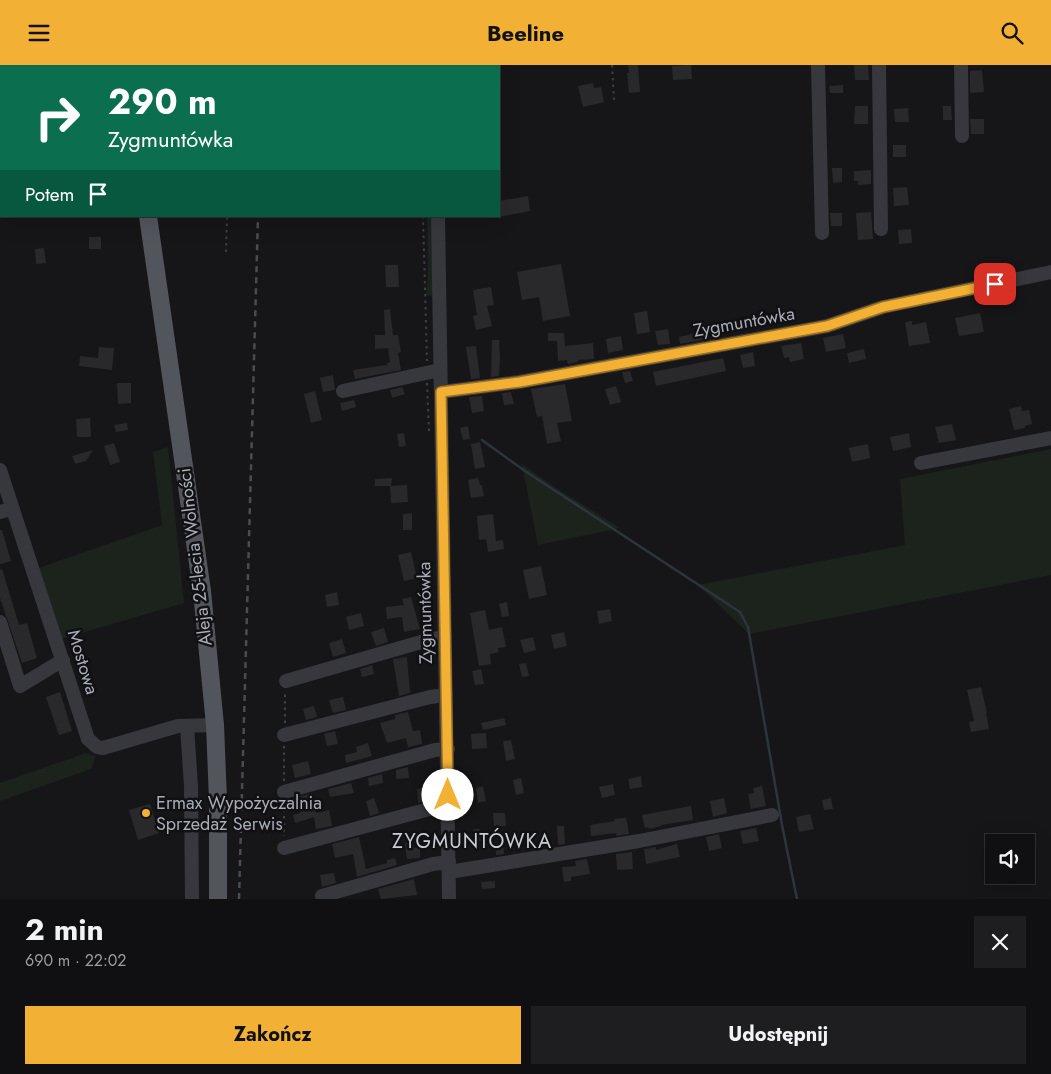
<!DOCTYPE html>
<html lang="pl">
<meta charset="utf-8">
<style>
body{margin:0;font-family:Jost,sans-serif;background:#1e1e20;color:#f1f3f6;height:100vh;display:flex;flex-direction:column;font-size:19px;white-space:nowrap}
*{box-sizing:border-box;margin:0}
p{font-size:16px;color:#9c9d9f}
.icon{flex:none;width:28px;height:28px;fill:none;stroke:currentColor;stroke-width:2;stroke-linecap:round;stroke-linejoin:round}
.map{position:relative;height:834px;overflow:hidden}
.panel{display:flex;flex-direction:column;background:#101012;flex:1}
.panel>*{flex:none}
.hud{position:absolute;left:0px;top:0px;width:500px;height:152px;box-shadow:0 5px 20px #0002,0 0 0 1px #303032;background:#0b6e4f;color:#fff;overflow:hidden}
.tools{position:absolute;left:985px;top:769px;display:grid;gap:10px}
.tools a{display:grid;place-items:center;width:50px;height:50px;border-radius:0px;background:#101012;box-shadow:0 5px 20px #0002,0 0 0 1px #303032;font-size:25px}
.pin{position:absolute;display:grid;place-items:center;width:42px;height:42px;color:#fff;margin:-21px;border-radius:10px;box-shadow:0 2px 8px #0006}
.me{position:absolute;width:55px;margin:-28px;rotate:0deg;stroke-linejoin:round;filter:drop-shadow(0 0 4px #0008)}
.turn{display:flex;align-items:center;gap:18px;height:105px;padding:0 25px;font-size:22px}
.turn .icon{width:65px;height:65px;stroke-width:2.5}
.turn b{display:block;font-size:35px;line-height:42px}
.then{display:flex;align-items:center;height:48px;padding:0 25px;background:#0003;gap:10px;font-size:19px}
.round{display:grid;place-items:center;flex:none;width:52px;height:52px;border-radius:0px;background:#1e1e20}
.summary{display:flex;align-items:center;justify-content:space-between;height:85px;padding:0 25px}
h1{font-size:30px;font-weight:700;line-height:38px}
.primary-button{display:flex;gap:10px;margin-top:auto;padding:10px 25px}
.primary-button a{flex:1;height:58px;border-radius:0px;background:#f2b134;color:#111;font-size:20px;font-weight:700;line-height:58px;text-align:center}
.primary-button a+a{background:#1e1e20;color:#f1f3f6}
header{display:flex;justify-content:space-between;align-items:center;height:65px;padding:0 25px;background:#f2b134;color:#111;font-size:22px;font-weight:700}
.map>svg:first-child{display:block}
.green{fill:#1c231d}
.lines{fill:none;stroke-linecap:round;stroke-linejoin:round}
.stream{stroke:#2c353c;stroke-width:2.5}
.building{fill:#29292c}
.path{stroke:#3d3f44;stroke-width:2;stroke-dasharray:2.5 4;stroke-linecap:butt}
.minor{stroke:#37383d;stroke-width:14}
.major{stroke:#53555c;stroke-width:18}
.rail{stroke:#4a4c52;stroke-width:2.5;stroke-dasharray:6 5;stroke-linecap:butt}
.route-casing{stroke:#9d7322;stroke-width:12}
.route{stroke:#f2b134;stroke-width:9}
.poi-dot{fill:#f2b134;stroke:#111113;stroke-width:2}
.labels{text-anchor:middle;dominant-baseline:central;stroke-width:5;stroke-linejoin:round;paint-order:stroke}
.street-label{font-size:18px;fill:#a8adb8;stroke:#111113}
.poi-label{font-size:18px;fill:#a8adb8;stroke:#111113;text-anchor:start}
.quarter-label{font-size:20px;letter-spacing:1px;fill:#c9ccd4;stroke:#111113}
</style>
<header><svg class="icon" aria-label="menu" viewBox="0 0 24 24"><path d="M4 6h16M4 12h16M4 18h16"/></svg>Beeline<svg class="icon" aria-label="search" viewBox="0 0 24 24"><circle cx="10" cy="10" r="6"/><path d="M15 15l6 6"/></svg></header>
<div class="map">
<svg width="1051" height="834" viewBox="0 0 1051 834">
<rect width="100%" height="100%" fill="#161618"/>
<!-- green -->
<g class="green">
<path d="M427,151h5l1,79 -1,1 -6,-1 2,-18z"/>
<path d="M168,382l16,156 -123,36 -22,-71 123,-43 -9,-73z"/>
<path d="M1051,384v126l-302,59 -51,-49 207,-40 -5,-66z"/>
<path d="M522,399l34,24 64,40 -82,17z"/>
<path d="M86,688l10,3 -5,13 -91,32v-18z"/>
</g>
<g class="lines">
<!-- stream -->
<path class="stream" d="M482,375l43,31 215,141 8,15 34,198 15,74"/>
</g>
<!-- building -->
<g class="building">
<path d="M628,0h10l2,27 -11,1 -2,-20h2z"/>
<path d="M691,0l1,14 -19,1 -1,-14z"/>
<path d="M854,0h14l1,15h-14z"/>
<path d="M982,5l2,22 -14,1v-22z"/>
<path d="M593,18l1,5 7,-1 3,15 -21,5 -5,-21z"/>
<path d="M843,20v8h-13l-1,-7z"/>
<path d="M855,41h13v18h-14z"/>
<path d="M943,41h8l1,14h-9z"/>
<path d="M908,43l1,14h-14l-1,-13z"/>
<path d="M970,54h14v15h-13z"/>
<rect x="893" y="80" width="13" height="12"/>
<path d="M832,103h10v14l-9,1z"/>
<path d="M871,105v14l-13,1v-4h-4v-10z"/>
<path d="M907,122l2,18 -15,1 -1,-18z"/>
<path d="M528,131l2,15 -31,6v-16z"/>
<path d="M871,147l2,27 -15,1 -2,-27z"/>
<path d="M830,148h12v13h-11z"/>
<path d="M911,164l1,14 -13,1 -1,-14z"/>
<rect x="89" y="172" width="12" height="12"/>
<path d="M44,183l2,15 -10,1 -1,-15z"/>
<path d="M561,199l9,52 -27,5 -4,-24 -17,3 -5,-28z"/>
<path d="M385,200h13l1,22h-13z"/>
<path d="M491,222l3,18 -7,1 5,20 -16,4 -3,-14 4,-1 -4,-25z"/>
<path d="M390,244l3,26h5l3,17 -3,1 3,17 -46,9 -2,-9 34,-5v-2l3,-1 -2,-14 -13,1v-14h10l-1,-25z"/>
<path d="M647,246l3,21 -13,2 -3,-21z"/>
<path d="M980,248l4,19 -25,4 -4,-18z"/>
<path d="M912,256v4l14,-3 4,21 -21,3 -4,-24z"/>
<path d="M668,264l2,15 -12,1 -3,-14z"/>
<path d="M706,266l2,8 -28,5 -1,-7z"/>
<path d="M548,268h16l1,13 28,-3 1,16 -16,1v2l-10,2 -1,-4 -9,1 -1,-20h-9z"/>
<path d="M843,269l3,14 -20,4 -3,-14z"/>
<path d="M621,271l2,14 -15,3 -2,-14z"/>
<path d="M492,275h7l1,19 -1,17 -8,1z"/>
<path d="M801,278l3,16 -14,3 -1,-5 -5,1 -3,-12z"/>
<path d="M476,281l4,32 -9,1 -5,-32z"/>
<path d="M99,282l15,1 -2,22 -33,-4 1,-10 18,2z"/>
<path d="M864,284l2,10 -17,4 -2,-10z"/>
<path d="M753,287l2,14 -12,2 -3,-13z"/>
<path d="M723,293l3,13 -70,15 -3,-14z"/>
<path d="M630,306l3,10 -8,2 -3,-11z"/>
<path d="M333,310l2,15 -12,2 -3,-14z"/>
<path d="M117,318h14v20l-13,1z"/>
<path d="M565,319l7,37 -15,2 4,18 -14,3 -5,-28 -5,1 -6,-28z"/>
<path d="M616,321l5,16 -11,3 -5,-16z"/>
<path d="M402,322l3,7 -13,4 -2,-8z"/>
<path d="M315,326l7,29 -11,3 -7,-29z"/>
<path d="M511,327l3,12 -10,1 -2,-12z"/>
<path d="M482,331l2,15 -12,2 -3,-16z"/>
<path d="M354,335l2,7 -14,4 -2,-8z"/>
<path d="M1021,341l1,5 7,-1 3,14 -7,2v2l-11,2 -5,-21z"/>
<path d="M90,353l1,19h-14l-1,-18z"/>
<path d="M127,358l1,7 -12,2 -2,-7z"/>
<path d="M952,359l4,16 -17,3 -4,-16z"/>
<path d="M468,361l2,13 -7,1 -3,-12z"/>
<path d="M404,368l2,13 -7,1 -2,-13z"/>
<path d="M909,368l2,14 -18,4 -3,-14z"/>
<path d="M480,377l5,25 -10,2 -4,-25z"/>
<path d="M114,378l6,19 -10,3 -6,-19z"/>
<path d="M868,379l2,14 -18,4 -3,-14z"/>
<path d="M93,385l-7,11 -11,3 -3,-8z"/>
<path d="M392,413l-1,8h-16v-7z"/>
<path d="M478,413l2,7h2l2,11 -13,2 -3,-18z"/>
<path d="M407,420l1,17 -17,1 -1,-17z"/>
<path d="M412,448v17h-9v-16z"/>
<path d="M493,449l3,27 7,-1 1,9 -16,3 -2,-13 -7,1 -2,-24z"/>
<path d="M0,465h2l9,31 -11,3z"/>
<path d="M411,487l6,26 -13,3 -6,-26z"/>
<path d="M541,501l6,29 -18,4 -6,-29z"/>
<path d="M2,504l17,56 8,-2 10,35 -15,5 -22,-65v-28z"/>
<path d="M337,527l2,13 -12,2 -2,-12z"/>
<path d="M411,532l9,32 -16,3 -2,-15 -15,2 -1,-12 18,-2 -2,-6z"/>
<path d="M507,537l2,14 -7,1 -3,-13z"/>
<path d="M610,544l2,12 -13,3 -2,-13z"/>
<path d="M485,545l4,20 13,-3 4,20 -8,1 1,4 -9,2 1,10 -12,2 -9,-53z"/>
<path d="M361,548l3,13 -15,4 -3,-13z"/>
<path d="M384,563l4,14 -12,4 -5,-14z"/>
<path d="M564,567l3,14 -13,3 -3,-14z"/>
<path d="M533,572l3,13 -12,3 -4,-13z"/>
<path d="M342,574l4,14 -13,4 -4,-14z"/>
<path d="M407,592l3,36 -11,3 -6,-37z"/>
<path d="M526,598l3,13 -7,1 -3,-13z"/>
<path d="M372,600l2,9 -12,3 -2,-8z"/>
<path d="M481,604l3,15 -9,1 -3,-14z"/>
<path d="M981,622l6,26h-1l3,16 -18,3 -2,-10 5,-1 -7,-31z"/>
<path d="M60,627l12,39 -13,4 -13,-38z"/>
<path d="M343,632l3,13 -13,3 -4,-13z"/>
<path d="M314,641l3,11 -11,3 -3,-11z"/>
<path d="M408,647l5,19 7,-1 2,14 -14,3 -2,-9 -19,5 -7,-20 15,-4v-4z"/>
<path d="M504,653l2,7 -23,5 -2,-7z"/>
<path d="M335,666l3,13 -11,2 -3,-12z"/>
<path d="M486,668l1,15 -15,1 -1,-15z"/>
<path d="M511,675l4,19 -9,2 -3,-20z"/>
<path d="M368,678l4,13 -26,7 -1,-8 12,-3 -1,-5z"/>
<path d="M308,696l3,13 -16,4 -3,-13z"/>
<path d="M408,702l1,11 -13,1v-9z"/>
<path d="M382,709l1,9 -14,3 -1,-8z"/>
<path d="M641,711l1,11 -12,2 -2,-10z"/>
<path d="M521,713l3,15 -8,2 -3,-15z"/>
<path d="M351,718l3,10 -24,4 -2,-8z"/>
<path d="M613,719l2,11 -13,3 -3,-11z"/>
<path d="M483,721l3,15 -8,2 -2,-15z"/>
<path d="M762,721l4,20 -15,3 -3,-15 6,-1 -1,-5z"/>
<path d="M425,722v14l-7,2 -1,-14z"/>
<path d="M312,728l4,20 13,-3 3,16 -16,3 -2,-12 -19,6 -2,-8 7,-2 -4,-15z"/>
<path d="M374,733l5,15 -9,3 -4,-15z"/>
<path d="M724,733l3,15 -14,4 -3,-16z"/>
<path d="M831,733l2,11 -9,1 -2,-10z"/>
<path d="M150,739l9,29 -21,7 -9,-30z"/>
<path d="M691,741l2,14 -32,5v1l-12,3 -1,-2 -3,1 -3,-13z"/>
<path d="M493,748h12l1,13h-12z"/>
<path d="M810,749l4,15 -15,3 -3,-15z"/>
<path d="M626,753l3,16 -12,2 -1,-3 -25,3 -1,-11 25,-4 -1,-2z"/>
<path d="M557,761h7l1,18 -7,1z"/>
<path d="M756,763l3,13 -16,3 -3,-13z"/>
<path d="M473,764h7l1,12 -7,1z"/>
<path d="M719,769l3,14 -13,3 -3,-14z"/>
<path d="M359,772l7,32 21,-6v-3l8,-2 2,7 -40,12 -4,-23 -18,4 -3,-14z"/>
<path d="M412,777l2,6 6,-1v11l-13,1 -2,-16z"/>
<path d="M495,778h8l1,11 -8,1z"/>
<path d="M677,779l3,13 -34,7 -2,-15 12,-2v3z"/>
<path d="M632,787l1,17 -16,1 -1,-16z"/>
<path d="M587,794l3,15 -19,3v4l-7,1 -2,-15 14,-1 -1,-5z"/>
<path d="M334,808l2,10 -14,4 -2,-12z"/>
<path d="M414,814l3,16 -36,4 -3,-10z"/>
<path d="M495,816v7l-13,1 -1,-7z"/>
</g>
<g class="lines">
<!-- path -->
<g class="path">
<path d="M417,0v1"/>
<path d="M612,0l2,35"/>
<path d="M307,1l6,-1"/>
<path d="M423,151l4,145"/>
<path d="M226,187l1,-36"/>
<path d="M427,318l2,48"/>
<path d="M285,658v-32"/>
<path d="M284,716v-35"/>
<path d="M284,738v33"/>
</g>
<!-- minor -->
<g class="minor">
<path d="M148,0l1,1"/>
<path d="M288,0h3"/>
<path d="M436,0v1"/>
<path d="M818,0l4,168"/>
<path d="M879,0l2,164"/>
<path d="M961,0l1,71"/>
<path d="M0,44h1"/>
<path d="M438,151l11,683"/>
<path d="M343,326l97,-21"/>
<path d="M441,327l78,-10 308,-56 56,-19 168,-35"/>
<path d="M921,398l130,-25"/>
<path d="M0,405l88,269 9,8 6,1 75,-22 37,-1"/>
<path d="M0,447l12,-3"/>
<path d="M0,557l20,64 43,-26"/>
<path d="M286,616l142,-41 17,-3"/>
<path d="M187,661l4,60 1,113"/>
<path d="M284,670l146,-38 16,-2"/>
<path d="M284,727l151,-42 13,-1"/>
<path d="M284,783l164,-44"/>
<path d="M449,807l190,-31 133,-26"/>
<path d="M322,831l111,-32 16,-2"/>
</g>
<!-- major -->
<g class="major">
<path d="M128,0v1"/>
<path d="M148,151l54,375 13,134 3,75v99"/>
</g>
<!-- rail -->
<g class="rail">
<path d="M268,1v-1"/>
<path d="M239,834l19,-683"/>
</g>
</g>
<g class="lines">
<defs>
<path id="route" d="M448,730l-7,-403 79,-10 307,-56 56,-19 112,-23"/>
</defs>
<!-- route casing -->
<use href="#route" class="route-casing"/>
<!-- route -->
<use href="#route" class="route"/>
</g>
<!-- markers -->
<circle class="poi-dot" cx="146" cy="748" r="5"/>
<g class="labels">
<!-- street labels -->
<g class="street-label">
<text transform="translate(744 257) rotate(-10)">Zygmuntówka</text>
<text transform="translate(195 492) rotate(-97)">Aleja 25-lecia Wolności</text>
<text transform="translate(425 548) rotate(-91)">Zygmuntówka</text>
<text transform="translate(83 597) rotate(73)">Mostowa</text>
</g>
<!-- poi labels -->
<g class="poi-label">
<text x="156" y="738">Ermax Wypożyczalnia<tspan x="156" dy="21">Sprzedaż Serwis</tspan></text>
</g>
<!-- quarter labels -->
<g class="quarter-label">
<text x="472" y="776">ZYGMUNTÓWKA</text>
</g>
</g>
</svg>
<div class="tools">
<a><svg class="icon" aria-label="sound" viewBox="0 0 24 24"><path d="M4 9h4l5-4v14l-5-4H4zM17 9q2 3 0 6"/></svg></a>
</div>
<div class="pin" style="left:995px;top:219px;background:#d93025"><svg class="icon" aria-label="arrive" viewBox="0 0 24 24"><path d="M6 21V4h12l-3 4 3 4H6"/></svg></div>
<svg class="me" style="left:448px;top:730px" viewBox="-20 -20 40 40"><circle r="19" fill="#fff"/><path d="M0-13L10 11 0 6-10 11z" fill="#f2b134"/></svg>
<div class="hud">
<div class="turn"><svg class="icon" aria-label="right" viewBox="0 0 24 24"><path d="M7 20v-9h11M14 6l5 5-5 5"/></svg><div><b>290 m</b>Zygmuntówka</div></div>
<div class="then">Potem<svg class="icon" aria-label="arrive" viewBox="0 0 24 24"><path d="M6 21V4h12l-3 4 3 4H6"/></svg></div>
</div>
</div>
<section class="panel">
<div class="summary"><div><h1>2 min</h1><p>690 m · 22:02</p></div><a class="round"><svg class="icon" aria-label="close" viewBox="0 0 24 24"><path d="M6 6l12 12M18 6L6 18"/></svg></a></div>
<div class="primary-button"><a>Zakończ</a><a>Udostępnij</a></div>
</section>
